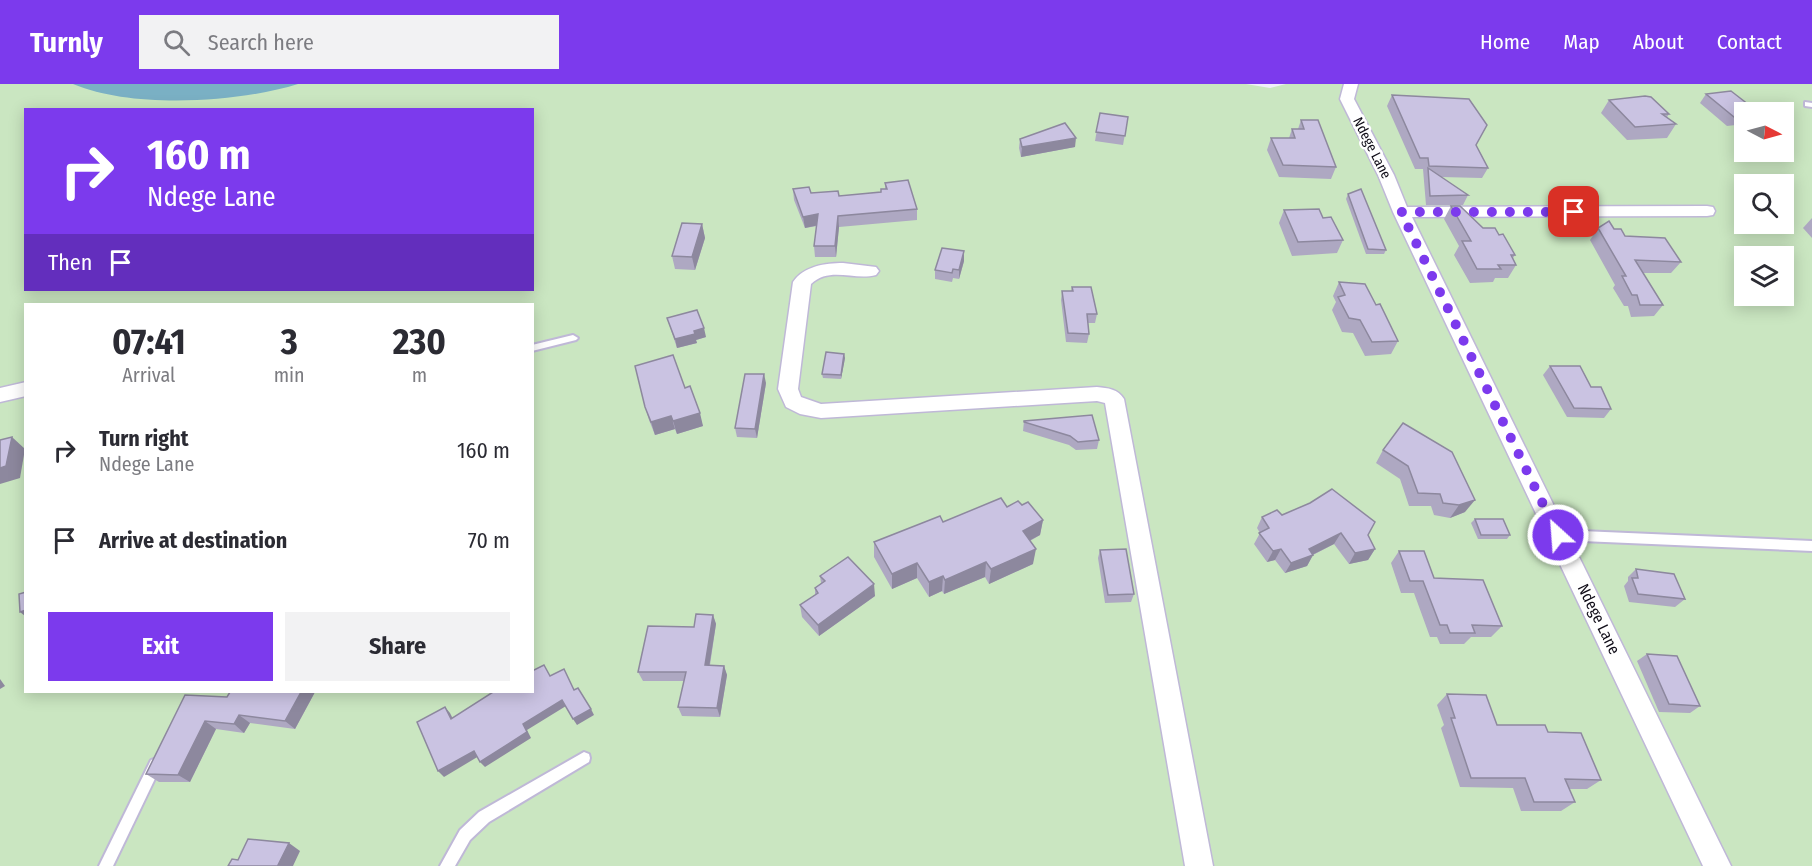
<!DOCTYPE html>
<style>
body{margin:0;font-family:"Fira Sans Condensed",sans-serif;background:#f2f2f3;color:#2b2b33;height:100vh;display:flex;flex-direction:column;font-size:22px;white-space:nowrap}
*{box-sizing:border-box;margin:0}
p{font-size:20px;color:#7c7c81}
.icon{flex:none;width:33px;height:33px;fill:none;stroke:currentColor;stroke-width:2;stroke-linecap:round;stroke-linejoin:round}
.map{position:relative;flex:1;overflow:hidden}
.drawer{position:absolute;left:24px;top:219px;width:510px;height:390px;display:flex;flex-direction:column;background:#fff;border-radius:0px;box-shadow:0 3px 15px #0003}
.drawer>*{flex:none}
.hud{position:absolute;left:24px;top:24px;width:510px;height:183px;border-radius:0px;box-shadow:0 3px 15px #0003;background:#7c3aed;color:#fff;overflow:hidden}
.needle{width:39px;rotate:96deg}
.tools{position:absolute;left:1734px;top:18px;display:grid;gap:12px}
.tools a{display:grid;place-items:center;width:60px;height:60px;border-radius:0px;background:#fff;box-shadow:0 3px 15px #0003;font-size:30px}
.pin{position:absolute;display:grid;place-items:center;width:51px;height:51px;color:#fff;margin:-26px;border-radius:12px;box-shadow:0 3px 9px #0006}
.me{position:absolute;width:66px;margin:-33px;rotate:334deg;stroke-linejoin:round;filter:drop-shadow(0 0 4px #0008)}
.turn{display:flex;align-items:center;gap:21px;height:126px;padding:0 24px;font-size:27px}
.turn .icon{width:78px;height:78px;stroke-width:2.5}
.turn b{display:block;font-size:42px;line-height:51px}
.then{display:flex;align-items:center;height:57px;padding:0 24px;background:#0003;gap:12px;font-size:22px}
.eta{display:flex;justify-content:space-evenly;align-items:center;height:102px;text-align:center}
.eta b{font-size:36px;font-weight:700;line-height:42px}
.cta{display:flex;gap:12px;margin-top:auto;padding:12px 24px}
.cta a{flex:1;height:69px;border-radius:0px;background:#7c3aed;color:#fff;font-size:24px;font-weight:700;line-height:69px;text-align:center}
.cta a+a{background:#f2f2f3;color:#2b2b33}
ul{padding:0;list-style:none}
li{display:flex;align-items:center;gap:18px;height:90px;padding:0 24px}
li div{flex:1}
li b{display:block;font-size:22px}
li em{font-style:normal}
header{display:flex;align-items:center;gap:36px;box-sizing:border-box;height:84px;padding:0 30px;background:#7c3aed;color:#fff}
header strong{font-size:28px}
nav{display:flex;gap:33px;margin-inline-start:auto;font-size:21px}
.search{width:420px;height:54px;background:#f2f2f3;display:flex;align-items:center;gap:15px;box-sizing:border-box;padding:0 21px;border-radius:0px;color:#7c7c81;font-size:22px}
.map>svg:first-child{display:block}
.green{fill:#cae6c1;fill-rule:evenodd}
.water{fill:#7ab0c4}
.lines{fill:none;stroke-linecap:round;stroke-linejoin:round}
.lane-casing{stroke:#bfb8d7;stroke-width:4}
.street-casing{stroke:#bfb8d7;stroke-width:3}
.lane{fill:#fff;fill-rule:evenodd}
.street{fill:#fff;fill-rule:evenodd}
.wall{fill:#aea8c2}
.shaded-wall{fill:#8d889e}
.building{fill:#cac3e2;stroke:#8d889e;stroke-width:1.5}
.route{stroke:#7c3aed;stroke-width:10;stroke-dasharray:0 18}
.labels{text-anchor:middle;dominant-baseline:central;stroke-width:5;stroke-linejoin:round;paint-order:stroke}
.far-street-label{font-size:14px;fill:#0f0c17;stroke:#fff}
.street-label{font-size:16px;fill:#0f0c17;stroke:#fff}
</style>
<header>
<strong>Turnly</strong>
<div class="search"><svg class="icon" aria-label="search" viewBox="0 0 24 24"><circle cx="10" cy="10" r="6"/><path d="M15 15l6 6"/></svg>Search here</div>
<nav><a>Home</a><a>Map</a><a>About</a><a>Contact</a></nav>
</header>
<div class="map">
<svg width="1812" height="782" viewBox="0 0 1812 782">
<rect width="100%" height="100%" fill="#f0eefb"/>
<!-- green -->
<path class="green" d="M0,0h1246l24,4 16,-4h526v782h-1812zM26,26h506v180h-506zM1744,28h40v40h-40zM1744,100h40v40h-40zM1744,172h40v40h-40zM26,220h506v388h-506z"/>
<!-- water -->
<path class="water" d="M73,0h225c-61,19 -166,25 -225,0z"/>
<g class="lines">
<defs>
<g id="lane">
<path d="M1805,18l7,1v4l-7,-1z"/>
<path d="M573,251l5,3 -2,2 -44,11v-6z"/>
<path d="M1558,446l254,11v10l-254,-11 -4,-2 -1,-3 1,-3z"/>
<path d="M584,668l5,2 1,4 -1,4 -100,60 -19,18 -15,26h-15l20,-36 19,-18z"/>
<path d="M156,674l5,2 1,4 -49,102h-14l52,-106z"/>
</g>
<g id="street">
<path d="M1344,0h14l-4,15 40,76 13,32 300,-1 6,1 2,4 -2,4 -6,1 -295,1 319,649h-28l-310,-654 -15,-37 -38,-76z"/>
<path d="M843,179l33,4 3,4 -3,4c-22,6 -46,-9 -65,9l-13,105 3,8 20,7 276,-17c11,1 21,2 27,12l89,467h-28l-80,-463 -8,-2 -276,17 -21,-4 -14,-7 -8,-18 15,-107c11,-16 32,-19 50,-19z"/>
<path d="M26,298v14l-26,6v-14z"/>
</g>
</defs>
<!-- lane casing -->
<use href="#lane" class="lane-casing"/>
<!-- street casing -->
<use href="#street" class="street-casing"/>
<!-- lane -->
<use href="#lane" class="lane"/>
<!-- street -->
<use href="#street" class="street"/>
</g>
<!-- wall -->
<g class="wall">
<path d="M1706,10l38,18v12l-17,2 -27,-23z"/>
<path d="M1392,11l84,50 12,23 -6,10 -41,-1 27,18 -5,10h-37l-3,-36h-8l-28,-63z"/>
<path d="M1609,16l60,14 -2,3 9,7 -9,14 -40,2 -26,-27z"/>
<path d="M1100,29l28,4 -5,28 -28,-4z"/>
<path d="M1301,36l35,47 -5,12 -52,-2 -12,-27 4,-12h18l3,-9h6z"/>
<path d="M1020,55l55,8 -54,10 -2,-9z"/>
<path d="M885,99l32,26v11l-78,7 -3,30h-21l-1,-11 3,-20 -12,2 -11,-28 -1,-11 18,4 28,3 42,-4 4,-3z"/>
<path d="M1348,110l38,56 -2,4h-18l-20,-55z"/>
<path d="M1451,122l32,22 16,7 16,20 -2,3 3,7 -8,13h-13l-2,4 -23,1 -16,-28 5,-9 -15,-27z"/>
<path d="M1284,126l39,8 20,22 -6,13 -45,3 -13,-33z"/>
<path d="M1812,134v20l-9,-10z"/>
<path d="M702,140l3,14 -10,32 -20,-1 -3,-13z"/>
<path d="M1598,144l16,1 11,7 56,26 -10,11h-28l20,32 -9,11 -23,1 -3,-11h-4l-11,-18 2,-3 -25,-45z"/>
<path d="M964,177l-5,18 -6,-1 -1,4 -17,-3v-9z"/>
<path d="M1339,198l37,23 22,36 -7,13 -26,2 -12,-23 -11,-1 -10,-22 4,-8 -3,-6z"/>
<path d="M1072,203l25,27 -2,9h-7l1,11 -2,9 -21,-1 -5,-42 1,-9h9z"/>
<path d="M667,234l39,19 -10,3 1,3 -20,5z"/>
<path d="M845,274l-4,21 -18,-1 -1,-4z"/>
<path d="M1550,282l41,21 20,22 -7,9 -37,-1 -24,-42z"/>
<path d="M766,299l-9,55 -20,-1 -2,-9z"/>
<path d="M685,304l18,38 -26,8 -2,-5 -20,6 -6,-15 -4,-13z"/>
<path d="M1024,337l75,19 -2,9 -21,1 -7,-5 -46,-14z"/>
<path d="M1403,339l62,89 -15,6 -16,-3 -3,-9h-22l-9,-27 -24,-16 7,-13z"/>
<path d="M1022,421l21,15 -3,15 -10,6 3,23 -44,20 -4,-7 -41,17 -2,-3 -13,6 -12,-19 -25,11 -18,-32v-15l69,-20 64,-15z"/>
<path d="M1282,431l86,20 7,14 -7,11 -19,4 -15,-20 -21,11 -6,11 -22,7 -10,-13 -8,2 -13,-18 6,-11 -3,-5 5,-11z"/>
<path d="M1475,435l35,16 -3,4h-29l-7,-16z"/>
<path d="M1100,466l34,44 -3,8 -26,1 -7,-45z"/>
<path d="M1399,467l35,27 68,48 -11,11h-20l-7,7h-24l-3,-7h-7l-16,-44h-13l-10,-30z"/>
<path d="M1636,485l49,30 -10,8 -46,-5 -5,-16 4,-5v-4z"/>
<path d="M820,492l55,20 -56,40 -17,-19 -2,-12 15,-10v-7l6,-5z"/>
<path d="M713,531l3,9 -6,41 14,1 3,9 -7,42 -38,-1 -4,-9 6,-26h-41l-5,-9 56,-45z"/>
<path d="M1647,570l53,52 -10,7 -31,-1 -22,-51z"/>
<path d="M230,608h85l-20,37 -45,-6 -6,10 -28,-4 -26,53h-31l-13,-8 81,-77z"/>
<path d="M1447,610l50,31 51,7 53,48 -14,9h-18l6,13 -14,9h-40l-8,-23 -53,-1 -19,-59 3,-3 -7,-20z"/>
</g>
<!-- shaded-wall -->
<g class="shaded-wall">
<path d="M1076,54l-1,9 -54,10 1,-10z"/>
<path d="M818,130l1,11 -14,3 -2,-11z"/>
<path d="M838,132l1,11 -3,30 -1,-11z"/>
<path d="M702,140l3,14 -10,32 -3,-13z"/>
<path d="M964,167v10l-5,18v-9z"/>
<path d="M704,244l2,9 -10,3 1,3 -20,5 -2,-9 19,-8z"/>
<path d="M844,270l1,4 -4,21v-4z"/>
<path d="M764,290l2,9 -9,55 -2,-9z"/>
<path d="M700,329l3,13 -26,8 -4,-13z"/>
<path d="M671,332l4,13 -20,6 -4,-13z"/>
<path d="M12,353l13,12 -5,29 -20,6v-16z"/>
<path d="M1475,416l-10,12 -15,6 9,-13z"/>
<path d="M1043,436l-3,15 -19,10 2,-14z"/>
<path d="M1341,449l-7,11 -26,13 5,-2 -6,11 -22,7 6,-10 18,-14z"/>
<path d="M1036,465l-3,15 -44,20 2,-15z"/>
<path d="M1281,465l-6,11 -8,2 6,-11z"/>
<path d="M1375,465l-7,11 -19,4 6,-11z"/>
<path d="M986,478l-1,15 -41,17 1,-14z"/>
<path d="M917,479v15l-25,11v-15z"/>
<path d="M943,492l-1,15 -13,6v-15z"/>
<path d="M874,500l1,12 -56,40 -1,-11z"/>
<path d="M26,526l-1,6 -5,-4z"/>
<path d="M713,531l3,9 -8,50 -3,-9z"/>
<path d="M724,582l3,9 -7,42 -3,-9z"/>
<path d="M0,595l5,7 -5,3z"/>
<path d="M301,608h14l-20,37 -10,-8z"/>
<path d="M562,616l4,6 -39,24 4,8 -46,29 -5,-5 43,-38z"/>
<path d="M445,623l5,6 6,12 -5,-6z"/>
<path d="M591,625l3,6 -17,10 -4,-6z"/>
<path d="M239,631l11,8 -6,10 -10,-9z"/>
<path d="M205,637l11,8 -26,53 -12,-7z"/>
<path d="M474,667l5,5 -35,21 -6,-6z"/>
<path d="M289,759l11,8 -7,15h-13l-2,-1z"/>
</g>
<!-- building -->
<g class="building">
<path d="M1731,7l27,21h-14v4l-10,1 -28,-23z"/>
<path d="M1392,11l77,4 18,26 -11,20 12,23 -59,-2 -1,-8h-8z"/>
<path d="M1645,12l6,1 18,17h-7l14,10 -41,3 -26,-27z"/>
<path d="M1100,29l28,4 -3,19 -29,-4z"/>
<path d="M1301,36h17l18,47 -53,-2 -12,-27h24l-3,-9h12z"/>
<path d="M1065,39l11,15 -54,9 -2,-8z"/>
<path d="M1428,84l40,27 -38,1z"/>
<path d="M908,96l9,29 -79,7 -3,30h-21l4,-32 -15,3 -10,-28 16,-2 2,6 27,-2 1,5 42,-4v-3h6l-2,-6z"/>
<path d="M1361,105l25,61 -18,-1 -20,-55z"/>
<path d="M1451,122h9l23,22h12l4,7 4,-1 12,21h-4l5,10h-18l3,4h-24l-15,-28h9z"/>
<path d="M1319,125l4,9 8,-1 12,23 -45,2 -14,-32z"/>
<path d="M1609,137l5,8h7l4,7 40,2 16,24 -46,-2 28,45h-23l-3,-10h-5l-10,-19h4l-28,-48z"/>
<path d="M682,139l20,1 -10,33 -20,-1z"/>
<path d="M942,164l22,3 -5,19 -6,-1 -1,4 -17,-3z"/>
<path d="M1339,198l26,2 11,21 4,-1 18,37 -26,1 -12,-22 -11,-2 -11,-21 7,-2z"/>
<path d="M1072,203h19l6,27h-10l2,20 -21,-1 -6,-42h11z"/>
<path d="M697,226l7,18 -10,3 1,3 -20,5 -8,-21z"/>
<path d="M826,268l18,2 -3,21 -19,-1z"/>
<path d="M673,271l12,33 5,-2 10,27 -27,8 -2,-5 -20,6 -6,-15 -10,-41z"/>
<path d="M1550,282h30l11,21h10l10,22 -37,-1z"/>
<path d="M745,290h19l-9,55 -20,-1z"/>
<path d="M1092,331l7,25 -21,2 -8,-6 -46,-14v-1z"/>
<path d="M1403,339l49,29 23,48 -16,5 -16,-2 -3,-9 -22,-1 -10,-27 -25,-16z"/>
<path d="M12,353l-6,29 -6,2v-28z"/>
<path d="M1332,405l43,33 -7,13 7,14 -20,4 -14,-20 -32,16 4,6 -22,8 -10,-14 -8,2 -14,-18 10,-5 -7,-11 15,-7 5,5 28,-12z"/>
<path d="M1001,414l6,9 11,-6 4,4 6,-3 15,18 -20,11 13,18 -45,20 -5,-7 -41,18 -2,-4 -14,6 -12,-19 -25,11 -18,-32 66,-26 3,6z"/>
<path d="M1475,435h28l7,16h-29z"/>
<path d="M1126,465l8,45 -26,1 -8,-45z"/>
<path d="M1399,467h25l10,27 49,2 19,46 -30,-1 3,8h-25l-3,-8h-7l-17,-44h-13z"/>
<path d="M848,473l26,27 -56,41 -18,-20 18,-12 -3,-5 10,-7 -5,-5z"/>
<path d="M1636,485l38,5 11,25 -47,-5 -6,-16h6z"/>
<path d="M26,508v18l-6,2 -1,-18z"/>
<path d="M696,530l17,1 -8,50 19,1 -7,42 -39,-1 8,-35h-48l10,-46 46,1z"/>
<path d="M1647,570l30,2 23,50 -31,-2z"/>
<path d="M544,581l6,11 14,-7 10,21 4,-2 13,21 -18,10 -11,-19 -39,24 4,8 -47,30 -6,-11 -36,20 -21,-49 28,-15 6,12 42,-27h39v-21z"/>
<path d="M230,608h71l-16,29 -46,-6 -5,9 -29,-3 -27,54 -32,-1 39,-79 42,2z"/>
<path d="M1447,610l39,1 11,30h48l3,7 33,1 20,47 -36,-1 10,23h-41l-9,-24h-54l-20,-60h4z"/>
<path d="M248,755l41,4 -11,22 10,1h-60l4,-7 6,1z"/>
</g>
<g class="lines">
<!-- route -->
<path class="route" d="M1558,451l-157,-323h173"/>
</g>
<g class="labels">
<!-- far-street labels -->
<g class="far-street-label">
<text transform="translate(1372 64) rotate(63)">Ndege Lane</text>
</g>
<!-- street labels -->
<g class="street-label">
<text transform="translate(1599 535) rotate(64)">Ndege Lane</text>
</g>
</g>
</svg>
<div class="tools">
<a><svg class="needle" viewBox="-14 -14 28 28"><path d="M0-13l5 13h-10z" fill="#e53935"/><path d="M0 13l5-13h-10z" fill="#7c7c81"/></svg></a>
<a><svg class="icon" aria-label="search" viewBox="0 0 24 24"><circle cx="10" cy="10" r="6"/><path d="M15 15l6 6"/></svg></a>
<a><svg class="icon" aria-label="layers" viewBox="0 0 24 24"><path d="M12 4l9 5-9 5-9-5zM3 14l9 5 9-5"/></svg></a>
</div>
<div class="pin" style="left:1574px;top:128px;background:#d93025"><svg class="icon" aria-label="arrive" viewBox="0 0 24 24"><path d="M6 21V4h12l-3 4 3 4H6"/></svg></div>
<svg class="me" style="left:1558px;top:451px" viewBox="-20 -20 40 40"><circle r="17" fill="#7c3aed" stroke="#fff" stroke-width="3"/><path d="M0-11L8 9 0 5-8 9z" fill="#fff"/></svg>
<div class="hud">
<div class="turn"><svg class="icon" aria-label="right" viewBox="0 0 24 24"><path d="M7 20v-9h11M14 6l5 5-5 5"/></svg><div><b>160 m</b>Ndege Lane</div></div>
<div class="then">Then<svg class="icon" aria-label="arrive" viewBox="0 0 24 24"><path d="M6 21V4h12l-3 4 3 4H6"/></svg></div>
</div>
<section class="drawer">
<div class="eta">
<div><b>07:41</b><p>Arrival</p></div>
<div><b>3</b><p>min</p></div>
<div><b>230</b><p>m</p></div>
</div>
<ul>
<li><svg class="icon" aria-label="right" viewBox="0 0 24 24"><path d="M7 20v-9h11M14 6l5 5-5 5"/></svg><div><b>Turn right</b><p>Ndege Lane</p></div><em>160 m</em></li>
<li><svg class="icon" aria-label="arrive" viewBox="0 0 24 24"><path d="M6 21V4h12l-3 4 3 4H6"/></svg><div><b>Arrive at destination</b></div><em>70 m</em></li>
</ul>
<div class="cta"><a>Exit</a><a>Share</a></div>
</section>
</div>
